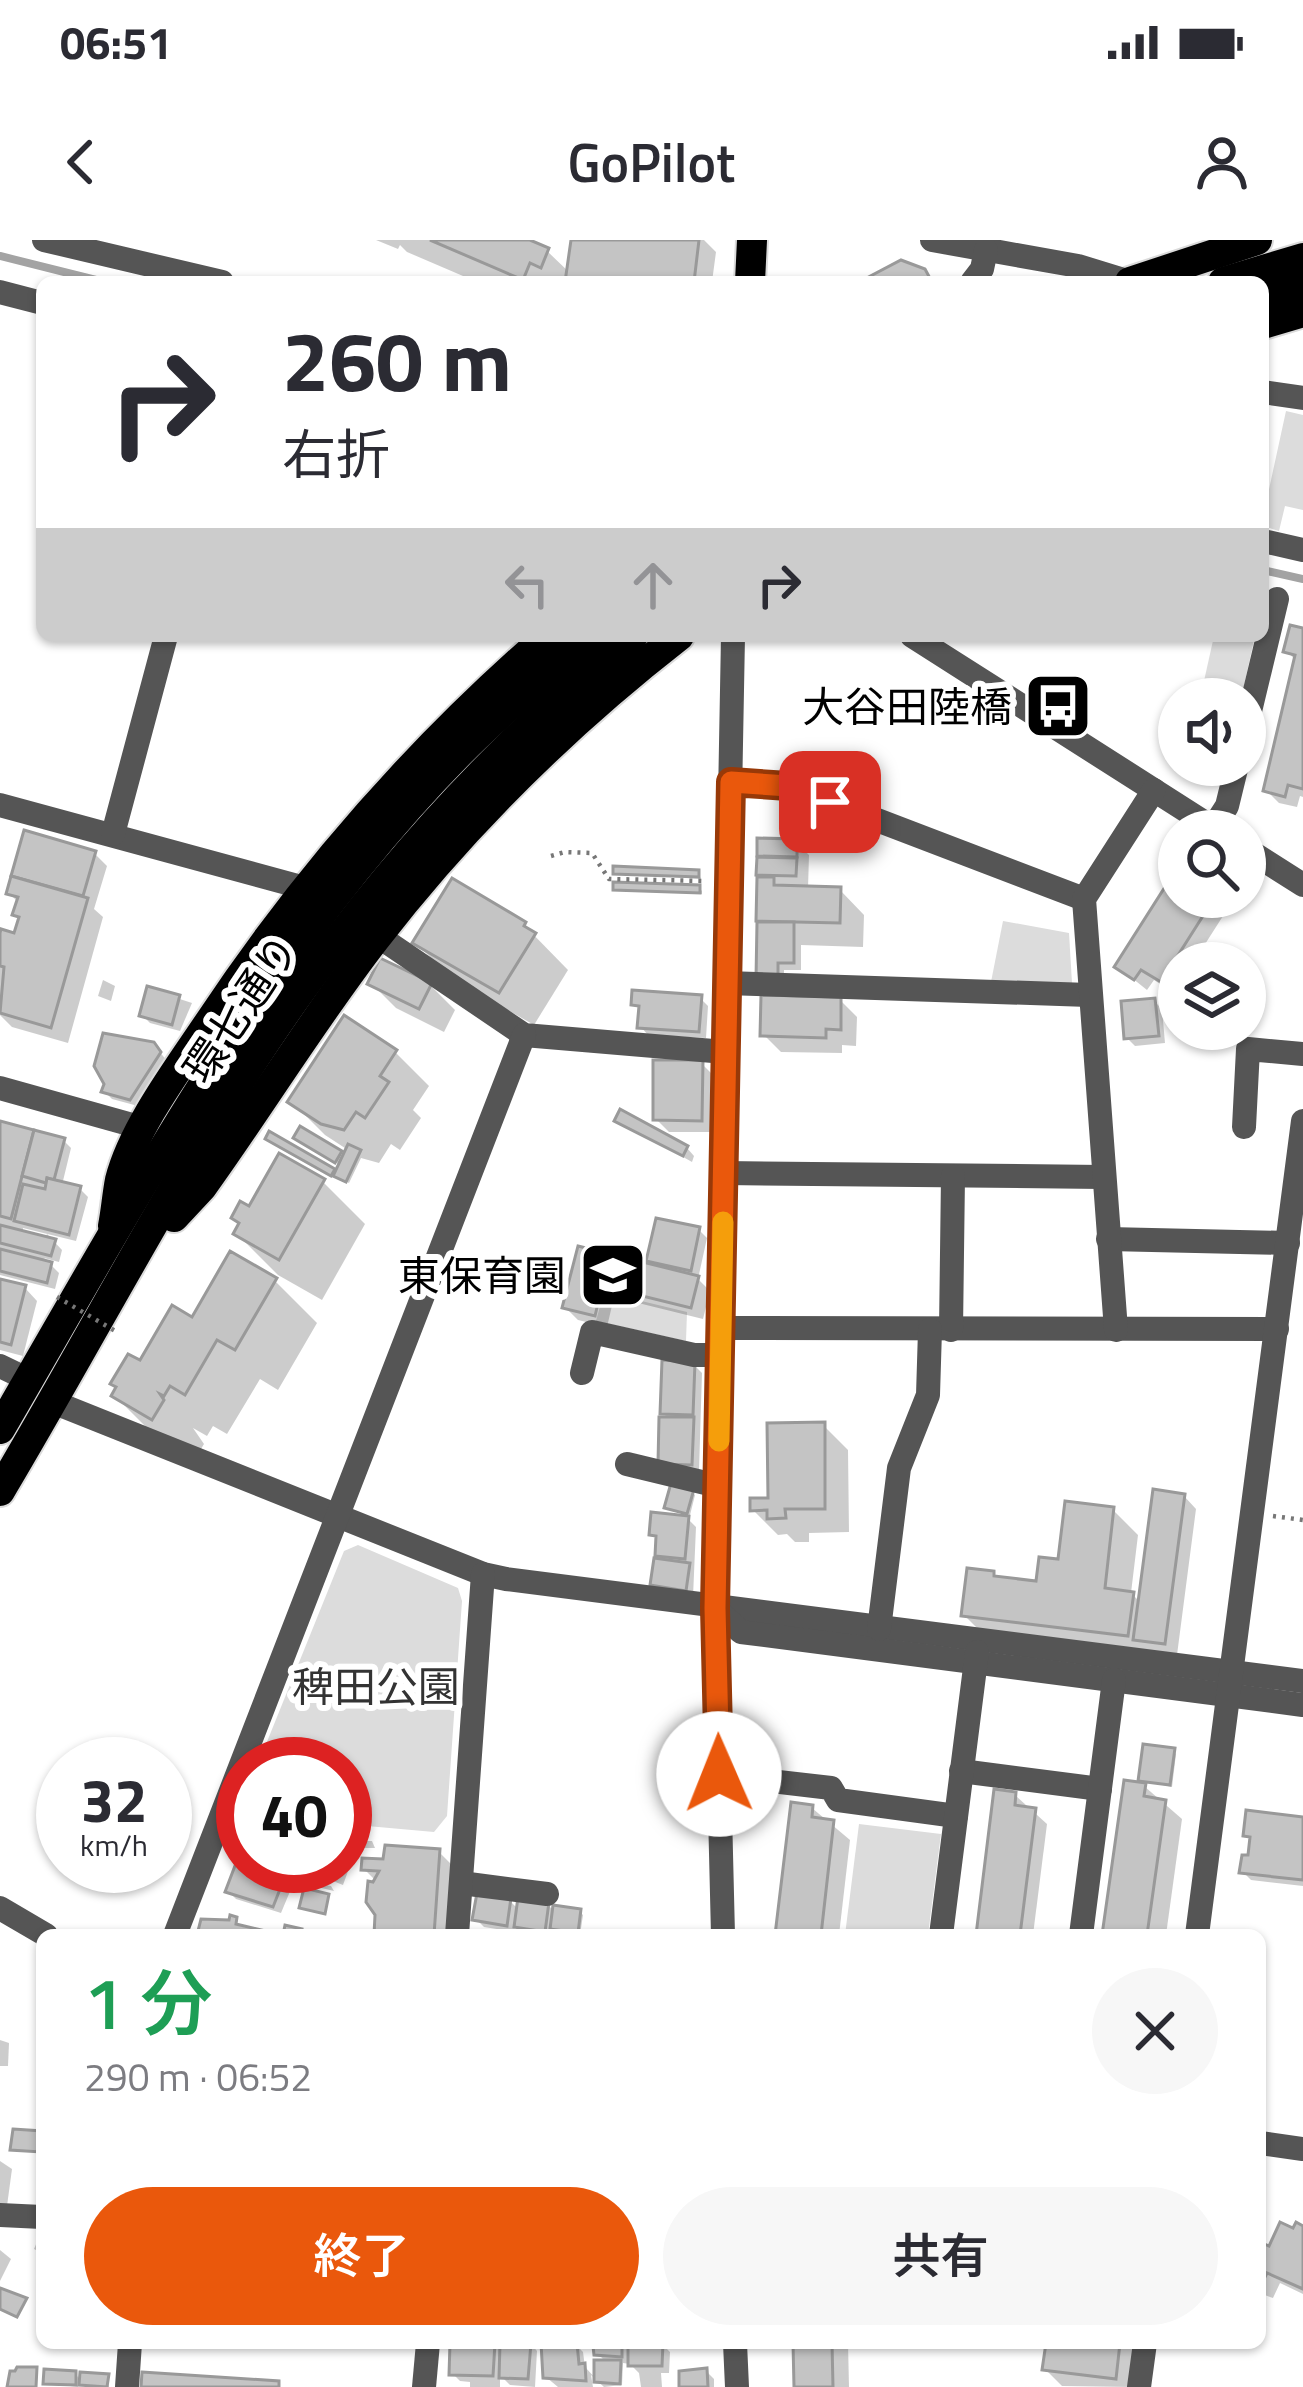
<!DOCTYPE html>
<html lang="ja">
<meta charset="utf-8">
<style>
body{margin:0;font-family:"Titillium Web","Noto Sans JP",sans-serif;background:#f7f7f7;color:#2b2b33;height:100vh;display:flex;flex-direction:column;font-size:45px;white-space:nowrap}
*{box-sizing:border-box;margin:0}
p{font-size:39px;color:#7c7c81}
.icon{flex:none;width:66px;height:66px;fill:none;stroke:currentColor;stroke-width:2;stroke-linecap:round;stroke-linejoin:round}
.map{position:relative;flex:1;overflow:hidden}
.side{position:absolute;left:36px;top:1689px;width:1230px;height:420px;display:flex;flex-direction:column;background:#fff;border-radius:18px;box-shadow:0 3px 9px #0004}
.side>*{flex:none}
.hud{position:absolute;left:36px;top:36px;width:1233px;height:366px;border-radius:18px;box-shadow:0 3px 9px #0004;background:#fff;color:#2b2b33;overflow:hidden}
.controls{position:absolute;left:1158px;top:438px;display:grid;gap:24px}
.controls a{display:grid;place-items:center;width:108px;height:108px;border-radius:50%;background:#fff;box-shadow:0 3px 9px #0004;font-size:60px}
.speed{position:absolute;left:36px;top:1497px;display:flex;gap:24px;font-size:60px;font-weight:700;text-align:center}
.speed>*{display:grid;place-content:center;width:156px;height:156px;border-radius:50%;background:#fff;box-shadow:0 3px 9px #0004;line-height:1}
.speed small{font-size:30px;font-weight:400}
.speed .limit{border:18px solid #d22;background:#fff;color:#111}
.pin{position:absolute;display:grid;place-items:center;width:102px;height:102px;color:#fff;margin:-51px;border-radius:24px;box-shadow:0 6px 18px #0006}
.me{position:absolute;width:132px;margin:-66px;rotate:359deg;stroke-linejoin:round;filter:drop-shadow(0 0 9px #0008)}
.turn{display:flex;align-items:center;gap:42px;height:252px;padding:0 48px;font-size:54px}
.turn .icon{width:156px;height:156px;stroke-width:2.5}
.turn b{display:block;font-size:84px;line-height:102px}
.lanes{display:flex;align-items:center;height:114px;padding:0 48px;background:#0003;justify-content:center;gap:60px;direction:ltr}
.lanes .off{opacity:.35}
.round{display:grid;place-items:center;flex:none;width:126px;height:126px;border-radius:63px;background:#f7f7f7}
.head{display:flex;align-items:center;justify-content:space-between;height:204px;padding:0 48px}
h1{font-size:72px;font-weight:600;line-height:90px;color:#1e9e55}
.primary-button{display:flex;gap:24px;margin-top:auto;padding:24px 48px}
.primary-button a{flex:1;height:138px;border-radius:72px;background:#ea580c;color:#fff;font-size:48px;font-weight:600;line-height:138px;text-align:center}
.primary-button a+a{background:#f7f7f7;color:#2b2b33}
.status{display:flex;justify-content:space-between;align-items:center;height:84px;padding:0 60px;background:#fff;direction:ltr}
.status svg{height:33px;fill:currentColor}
header{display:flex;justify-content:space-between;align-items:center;height:156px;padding:0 48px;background:#fff;font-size:54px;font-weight:600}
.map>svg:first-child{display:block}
.green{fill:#dcdcdc}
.shadow{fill:#0003}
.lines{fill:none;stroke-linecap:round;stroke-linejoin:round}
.stream{stroke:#a3a3a3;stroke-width:8}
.building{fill:#c4c4c4;stroke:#999;stroke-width:3}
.major-casing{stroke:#dbdbdb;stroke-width:34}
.path{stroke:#777;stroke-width:4.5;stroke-dasharray:3 6;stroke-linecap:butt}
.minor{stroke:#555;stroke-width:24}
.major{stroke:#000;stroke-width:30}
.path-bridge{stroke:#777;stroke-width:4.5;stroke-dasharray:3 6;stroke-linecap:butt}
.route-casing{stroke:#983908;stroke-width:30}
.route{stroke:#ea580c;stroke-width:21}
.slow{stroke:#f59e0b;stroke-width:21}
.labels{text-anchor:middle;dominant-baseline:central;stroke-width:12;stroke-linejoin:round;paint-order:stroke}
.poi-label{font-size:42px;fill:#000;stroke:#fff;text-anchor:end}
.street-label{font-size:42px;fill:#000;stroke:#fff}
.park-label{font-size:42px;fill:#333;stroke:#fff}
</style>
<div class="status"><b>06:51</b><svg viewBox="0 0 49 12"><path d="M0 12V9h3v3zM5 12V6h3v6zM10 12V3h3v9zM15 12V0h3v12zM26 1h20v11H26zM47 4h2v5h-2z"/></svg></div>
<header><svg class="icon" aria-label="back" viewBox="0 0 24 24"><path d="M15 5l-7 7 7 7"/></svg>GoPilot<svg class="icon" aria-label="person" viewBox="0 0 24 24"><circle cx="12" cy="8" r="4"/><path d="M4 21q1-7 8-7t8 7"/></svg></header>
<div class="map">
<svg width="1303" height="2147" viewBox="0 0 1303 2147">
<rect width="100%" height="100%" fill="#fff"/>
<!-- green -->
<g class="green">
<path d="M1286,171l17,4v95l-18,-4 -6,25 -16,-5v-9z"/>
<path d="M1214,396h41l-14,63h-41z"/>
<path d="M1003,681l66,12 3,50 -81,-1z"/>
<path d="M604,1052l83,20 -1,29 -90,-20z"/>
<path d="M358,1305l100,43 4,13 -15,215 -13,16 -89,-8v-60h-87l86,-213z"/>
<path d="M859,1584l82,10 -13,101h-83z"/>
</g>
<!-- shadow -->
<g class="shadow">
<path d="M376,0h145l26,11 23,22 4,-33h130l12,12 -4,30h-235l-70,-30 -7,-7 -2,4z"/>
<path d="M1303,391v166l-3,-1 -3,11 -18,-4 -13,-13 30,-129 -9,-10z"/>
<path d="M26,594l68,19 13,13 -13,43 9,8 -35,126 -56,-16 -12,-12v-71l16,-7 5,-18 -2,-16 -10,-10z"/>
<path d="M760,601l36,1 13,13 -1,34 32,1 24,25 -1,32 -62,-2v25h-17v16h-17l-3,-61 -5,-5 7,-40 -7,-6z"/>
<path d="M1179,631v26h43l8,8 -37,58h-14v22l-5,8 -20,-13 -7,10 -30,-24z"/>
<path d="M698,632l3,7 -85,-6z"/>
<path d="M616,648h83l3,3v3z"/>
<path d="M524,685l44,45 -34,55 -84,-48 -34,-34z"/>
<path d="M103,740l12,6 -4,15 -13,-5z"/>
<path d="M371,743l59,2 25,25 -11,22 -48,-24z"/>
<path d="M149,749l43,14 -12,28 -30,-8 -8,-8z"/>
<path d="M700,758l8,8 -2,32 -58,-3 -7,-8 1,-15 -8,-8z"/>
<path d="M840,760l17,17 -1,29 -14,-1v8l-61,-1 -17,-17z"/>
<path d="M1154,761l8,8 3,34 -30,3 -8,-8z"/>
<path d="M153,804l15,18 -30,44 -26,-7 -8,-8z"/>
<path d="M395,812l34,34 -16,24 8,8 -21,32 -9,-6 -12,19 -18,-5 -12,25 -77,-42 -2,-5 67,38 4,-9 -41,-25 45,18 3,-8 -23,-15 -34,-34z"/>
<path d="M701,823l13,13v56h-45l-13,-13z"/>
<path d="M618,880l69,28 7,8 -2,6z"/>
<path d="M0,884l63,16 8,8 -9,37 18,4 8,8 -12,44 -53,-13v6l22,5 2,-5 15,16 -3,12 -15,-4 15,15 -4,16 -55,-14v-23l5,2 -5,-5z"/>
<path d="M323,942l42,42 -43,76 -44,-25 -42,-42 14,-23z"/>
<path d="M699,990l8,8 -9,41 12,12 -7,28 -89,-22 -7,30 -29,-7 -12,-12 14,-58 78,19 -9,-9z"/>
<path d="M275,1041l42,42 -39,67 -18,-11 -33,55 -14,-8 -6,10 -14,-8 11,16 -9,15 -39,-22 -42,-42 79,-74z"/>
<path d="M0,1042l25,6 12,13 -14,55 -23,-6z"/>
<path d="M694,1125l8,8 -3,98h-30l1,-51 -7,-7z"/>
<path d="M823,1185l25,25 1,82 -40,1v9h-14l-8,-8 -9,1 -25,-25 18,-9z"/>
<path d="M692,1252l3,3 -5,20 -23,-8z"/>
<path d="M1184,1256l12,13 -19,146 -188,-15 -25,-25 29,-41 7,6 38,5 75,-75 25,25 -7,58 10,10z"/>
<path d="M688,1279l8,8 -3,70 -32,-5 -8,-8 12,-22 -7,-7 1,-14 -7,-7z"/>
<path d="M1173,1511l3,3 -4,33 -31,-7z"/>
<path d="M1144,1546l38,33 -16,116h-61z"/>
<path d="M1015,1555l32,29 -14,111h-54z"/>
<path d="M812,1568l38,32 -11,95h-60z"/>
<path d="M1303,1580v66l-52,-6 -8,-8 7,-13 2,-17 -6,-7z"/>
<path d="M356,1601h16l3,7h-16z"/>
<path d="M345,1603l4,4 -3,10 5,6 -8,22 -48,-19h50z"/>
<path d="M439,1612l13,13 -5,70h-69l3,-49 -17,-17z"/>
<path d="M243,1614v12h30l16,11 -3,8 5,4 -10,24 -45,-14 -8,-8z"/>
<path d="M310,1642l21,4 3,5 -21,-5z"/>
<path d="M510,1661l9,9 29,-5 7,7h25l3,3 -3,20 -27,-4v4h-28l-10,-10 -1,10h-11v-5l-19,-3 -8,-8z"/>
<path d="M0,1800l9,3 -1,23h-8z"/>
<path d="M0,1921l12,8 -5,37h-7z"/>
<path d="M1303,1989v65l-23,-11 -7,15 -11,-4 -2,5v-54l10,5z"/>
<path d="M40,1995l2,1v17l-8,-4z"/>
<path d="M0,2010l11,9 -11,22z"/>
<path d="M453,2103h44l6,6v-6h27l7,8 -2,36 -25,-2 -10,-10v12h-30v-5l-10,-1 -8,-8z"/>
<path d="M544,2103l31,1 8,8 2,15 12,13 9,-17 -16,-20h71l9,9 -1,21h-8l1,14h-21l-2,-14 -9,-9 -7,-1 -1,22 -18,2 -13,-12 2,12h-35l-12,-10z"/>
<path d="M797,2103h51l1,44h-51z"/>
<path d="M1049,2103h89l-5,44 -71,-1 -17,-17z"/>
<path d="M706,2131l8,8v8h-32z"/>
<path d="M75,2134l7,7 25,-4 2,10h-24l-7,-7v7l-32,-4z"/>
</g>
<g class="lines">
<!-- stream -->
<g class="stream">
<path d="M0,16l104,26"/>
<path d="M1263,330l40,9"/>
</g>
</g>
<!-- building -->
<g class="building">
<path d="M430,0h100l19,8 -8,20 -11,-5 -7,17z"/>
<path d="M571,0h128l-5,42h-129z"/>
<path d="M901,20l24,9 7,13h-73z"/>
<path d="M1290,385l13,3v161l-15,-4 -3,12 -22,-6 32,-136 -12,-3z"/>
<path d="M24,590l72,21 -13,45 -72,-20z"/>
<path d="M757,598l40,1v18l-40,-1z"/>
<path d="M757,617l40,1 -1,18 -40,-1z"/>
<path d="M1179,625v32h36l-54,85 -20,-12 -7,10 -20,-13z"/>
<path d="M613,626l86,4v7l-86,-3z"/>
<path d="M11,636l77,22 -37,130 -51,-15 4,-46 -4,-1v-33l1,-4 13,4 5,-16 -7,-2 6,-18 -12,-3z"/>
<path d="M757,637h17v8l67,2 -1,36 -84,-2z"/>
<path d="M452,638l74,44 -2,4 12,7 -37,60 -87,-50z"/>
<path d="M613,642l87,3v8l-87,-3z"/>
<path d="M757,682h37v41h-16v16h-22z"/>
<path d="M380,718l52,25 -13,26 -52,-25z"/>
<path d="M147,746l33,9 -8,30 -33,-9z"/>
<path d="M632,750l70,5 -3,37 -62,-4 2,-22 -8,-1z"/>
<path d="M761,755l80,2v33l-15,-1v9l-66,-2z"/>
<path d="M1155,758l4,38 -35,3 -3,-38z"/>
<path d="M344,775l53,35 -17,26 9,6 -24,36 -9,-6 -12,18 -23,-6 -34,-22z"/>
<path d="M103,793l51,9 7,10 -31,48 -29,-8 3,-8 -10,-18z"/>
<path d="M653,820h50l-1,61 -49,-1z"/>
<path d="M620,869l68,37 -5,10 -69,-35z"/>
<path d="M0,881l34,9 -23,89 -11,-3z"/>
<path d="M300,886l42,25 -7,12 -42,-25z"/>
<path d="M34,890l31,8 -11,42 -7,-2 -1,5 -24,-7z"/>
<path d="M269,891l66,38 -4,7 -66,-37z"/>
<path d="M348,904l13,6 -15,32 -13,-6z"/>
<path d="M279,913l46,26 -46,81 -46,-26 6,-11 -8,-5 9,-17 9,5z"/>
<path d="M47,938l34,8 -12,49 -55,-14 9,-37 22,5z"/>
<path d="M656,978l44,9 -9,44 -45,-10z"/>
<path d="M0,985l56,14 -5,17 -51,-13z"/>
<path d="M578,1006l121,30 -8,32 -89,-22 -7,30 -33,-8z"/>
<path d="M0,1009l52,13 -5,21 -47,-12z"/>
<path d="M230,1011l47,27 -42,72 -18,-10 -32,55 -15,-9 -6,10 -4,-2 4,6 -12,20 -41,-24 5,-9 -6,-3 18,-30 12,6 32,-55 20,12z"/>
<path d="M0,1039l26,6 -15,60 -11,-3z"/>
<path d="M662,1120l33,2 -2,53 -33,-1z"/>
<path d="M659,1177h35l-2,48 -34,-1z"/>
<path d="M825,1182v87h-40l1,9 -19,1v-9l-17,1v-13h18l-1,-75z"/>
<path d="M671,1243l23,6 -7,25 -23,-6z"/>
<path d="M1153,1249l32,5 -20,150 -32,-4z"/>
<path d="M1065,1261l49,6 -9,81 29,4 -6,44 -167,-20 6,-48 27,3v5l42,5 3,-24 19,2z"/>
<path d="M651,1272l38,4 -4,43 -30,-3 1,-20 -7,-1z"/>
<path d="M654,1318l36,5 -4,28 -36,-6z"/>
<path d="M1143,1504l32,4 -5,37 -32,-4z"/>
<path d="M1124,1540l22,3 -2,13 22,4 -19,135h-45z"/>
<path d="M994,1549l22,3 -1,13 21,3 -16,127h-44z"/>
<path d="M791,1562l22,3 -1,12 22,3 -13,115h-46z"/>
<path d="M1246,1570l57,7v63l-64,-7 3,-18h6l2,-18 -7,-1z"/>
<path d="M385,1605l55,4 -6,86h-60l1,-20 -9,-13 2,-21 5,1 6,-11 -18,-1 1,-12 21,1z"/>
<path d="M241,1610l2,16 40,1 -4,9 5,3 -11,28 -48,-15z"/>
<path d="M304,1648l25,6 -4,20 -26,-6z"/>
<path d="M477,1653l34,5 -4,28 -35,-6z"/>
<path d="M518,1657l31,5 -4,30 -31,-5z"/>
<path d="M553,1665l28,4 -3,24 -28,-4z"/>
<path d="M230,1675l7,2 -1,7 47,11 2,-10 17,4 -1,6h-104l4,-16 28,1z"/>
<path d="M13,1889l29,2 -1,21 -31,-2z"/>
<path d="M1280,1982l13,6 3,-6 7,4v63l-36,-16 -7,14v-45l9,4z"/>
<path d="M0,2048l27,10 -10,19 -17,-8z"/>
<path d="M450,2103h45l-2,33 -44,-1z"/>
<path d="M500,2103h31l-3,36 -29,-1z"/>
<path d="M541,2103h36l2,21 6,-1 1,18 -43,-3z"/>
<path d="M622,2103v14l-28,-2 -1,-9 -7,-2z"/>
<path d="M628,2103h35l-1,23h-34z"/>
<path d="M793,2103h39l1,44h-39z"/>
<path d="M1046,2103h74l-4,36 -74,-9z"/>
<path d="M594,2120h27l-1,24 -26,-2z"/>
<path d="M17,2127h20l-1,20h-29l3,-16h5z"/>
<path d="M707,2128l1,19h-29v-16z"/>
<path d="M44,2129l32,2v14l-33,-1z"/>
<path d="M80,2132l29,2 -2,13 -28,-2z"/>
<path d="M142,2132l137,9v6h-138z"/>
</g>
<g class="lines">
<defs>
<g id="major">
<path d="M750,42l2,-42"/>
<path d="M1130,42l127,-42"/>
<path d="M1223,42l80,-24"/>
<path d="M1263,58l40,-11"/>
<path d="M1263,84l40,-12"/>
<path d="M174,977l28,-30c59,-82 111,-168 173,-248 88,-114 191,-215 304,-303"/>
<path d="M113,986c3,-15 4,-31 7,-46 13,-52 60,-114 90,-159 95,-143 209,-273 338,-385"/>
<path d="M0,1189c137,-235 272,-490 467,-684 39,-38 81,-74 123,-109"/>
<path d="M0,1251c99,-166 187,-341 299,-498 95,-134 206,-254 334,-357"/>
</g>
</defs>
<!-- major casing -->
<use href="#major" class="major-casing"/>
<!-- path -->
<g class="path">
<path d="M551,616l14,-4 27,1 17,26 96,2"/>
<path d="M1273,1276l30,4"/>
</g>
<!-- minor -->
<g class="minor">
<path d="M44,0l178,42"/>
<path d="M932,0l146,26 52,16"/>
<path d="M972,42l10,-13 4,-19"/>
<path d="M0,52l42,11"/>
<path d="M1263,152l40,6"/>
<path d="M1263,301l40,9"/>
<path d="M912,396l306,195"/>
<path d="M1245,492l32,-133"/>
<path d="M731,542l57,4 296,113"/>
<path d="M0,565l305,83"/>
<path d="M1213,588l14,-22 10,-41"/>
<path d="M113,594l53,-198"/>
<path d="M1245,608l58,37"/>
<path d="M378,696l146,99 201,17"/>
<path d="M726,743l363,12"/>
<path d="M0,848l143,40"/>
<path d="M1244,887l4,-78 55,5"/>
<path d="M724,933l379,4"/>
<path d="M1108,999l180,4"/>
<path d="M721,1088l556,1"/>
<path d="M951,1090l2,-154"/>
<path d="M1116,1090l-32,-431 70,-109"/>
<path d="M0,1126l29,14"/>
<path d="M582,1133l10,-41 102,23h26"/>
<path d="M53,1162l430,172 23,5 797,102"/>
<path d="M627,1224l91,22"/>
<path d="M715,1368l26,24 562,73"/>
<path d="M879,1389l20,-161 29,-73 2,-65"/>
<path d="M961,1531l139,18"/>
<path d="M719,1535l112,13 7,12 118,16"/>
<path d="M461,1643l86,11"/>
<path d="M0,1668l46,27"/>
<path d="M175,1695l349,-900"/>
<path d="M457,1695l26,-361"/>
<path d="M723,1695l-8,-327 18,-972"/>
<path d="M941,1695l36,-283"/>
<path d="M1081,1695l33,-255"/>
<path d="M1197,1695l106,-814"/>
<path d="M1260,1903l43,6"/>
<path d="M0,1975l42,2"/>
<path d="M735,2103l2,44"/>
<path d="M127,2147l3,-44"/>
<path d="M424,2147l4,-44"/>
<path d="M1139,2147l6,-44"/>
</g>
<!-- major -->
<use href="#major" class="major"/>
<!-- path-bridge -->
<path class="path-bridge" d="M57,1057l60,35"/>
</g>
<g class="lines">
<defs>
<path id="route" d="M719,1534l-4,-166 16,-826 57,4 42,16"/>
</defs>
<!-- route casing -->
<use href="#route" class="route-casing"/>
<!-- route -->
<use href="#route" class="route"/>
<!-- slow -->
<path class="slow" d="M719,1201l4,-219"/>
</g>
<!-- icons -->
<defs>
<symbol id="bus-square" viewBox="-11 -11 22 22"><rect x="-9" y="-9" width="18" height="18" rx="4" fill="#000" stroke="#fff"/><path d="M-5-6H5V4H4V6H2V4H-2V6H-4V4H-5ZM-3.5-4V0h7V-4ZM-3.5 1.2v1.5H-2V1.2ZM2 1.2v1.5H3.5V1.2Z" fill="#fff"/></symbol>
<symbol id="school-square" viewBox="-11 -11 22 22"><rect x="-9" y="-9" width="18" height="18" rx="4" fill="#000" stroke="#fff"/><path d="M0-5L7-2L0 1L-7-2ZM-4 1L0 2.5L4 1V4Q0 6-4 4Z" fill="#fff"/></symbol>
</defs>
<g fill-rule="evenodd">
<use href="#bus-square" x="1020" y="428" width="76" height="76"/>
<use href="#school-square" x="575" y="997" width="76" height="76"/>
</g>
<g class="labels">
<!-- poi labels -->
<g class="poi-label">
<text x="1012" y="466">大谷田陸橋</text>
<text x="566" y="1035">東保育園</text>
</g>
<!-- street labels -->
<g class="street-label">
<text transform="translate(240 768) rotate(-56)">環七通り</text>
</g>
<!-- park labels -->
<g class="park-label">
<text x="376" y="1446">稗田公園</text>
</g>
</g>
</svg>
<div class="controls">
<a><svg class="icon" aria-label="sound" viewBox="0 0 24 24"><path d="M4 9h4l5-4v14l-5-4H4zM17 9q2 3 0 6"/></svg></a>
<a><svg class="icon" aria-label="search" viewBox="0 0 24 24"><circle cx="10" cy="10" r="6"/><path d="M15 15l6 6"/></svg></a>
<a><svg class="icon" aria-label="layers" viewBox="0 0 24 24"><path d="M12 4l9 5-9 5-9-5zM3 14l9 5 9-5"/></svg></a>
</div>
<div class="speed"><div>32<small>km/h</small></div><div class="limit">40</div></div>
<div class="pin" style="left:830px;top:562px;background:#d93025"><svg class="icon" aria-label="arrive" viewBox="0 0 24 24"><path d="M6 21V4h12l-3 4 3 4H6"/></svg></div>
<svg class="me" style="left:719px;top:1534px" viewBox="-20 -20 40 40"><circle r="19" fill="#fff"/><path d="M0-13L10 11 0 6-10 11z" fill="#ea580c"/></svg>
<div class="hud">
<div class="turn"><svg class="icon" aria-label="right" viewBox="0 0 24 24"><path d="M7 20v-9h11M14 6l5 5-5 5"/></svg><div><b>260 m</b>右折</div></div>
<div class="lanes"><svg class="icon off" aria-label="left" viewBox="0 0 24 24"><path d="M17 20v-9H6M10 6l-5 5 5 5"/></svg><svg class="icon off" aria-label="ahead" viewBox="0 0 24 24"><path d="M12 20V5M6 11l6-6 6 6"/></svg><svg class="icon" aria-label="right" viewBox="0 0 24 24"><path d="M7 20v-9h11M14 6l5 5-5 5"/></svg></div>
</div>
<section class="side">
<div class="head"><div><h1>1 分</h1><p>290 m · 06:52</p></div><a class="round"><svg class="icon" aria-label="close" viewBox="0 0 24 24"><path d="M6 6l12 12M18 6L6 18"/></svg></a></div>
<div class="primary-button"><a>終了</a><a>共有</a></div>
</section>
</div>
